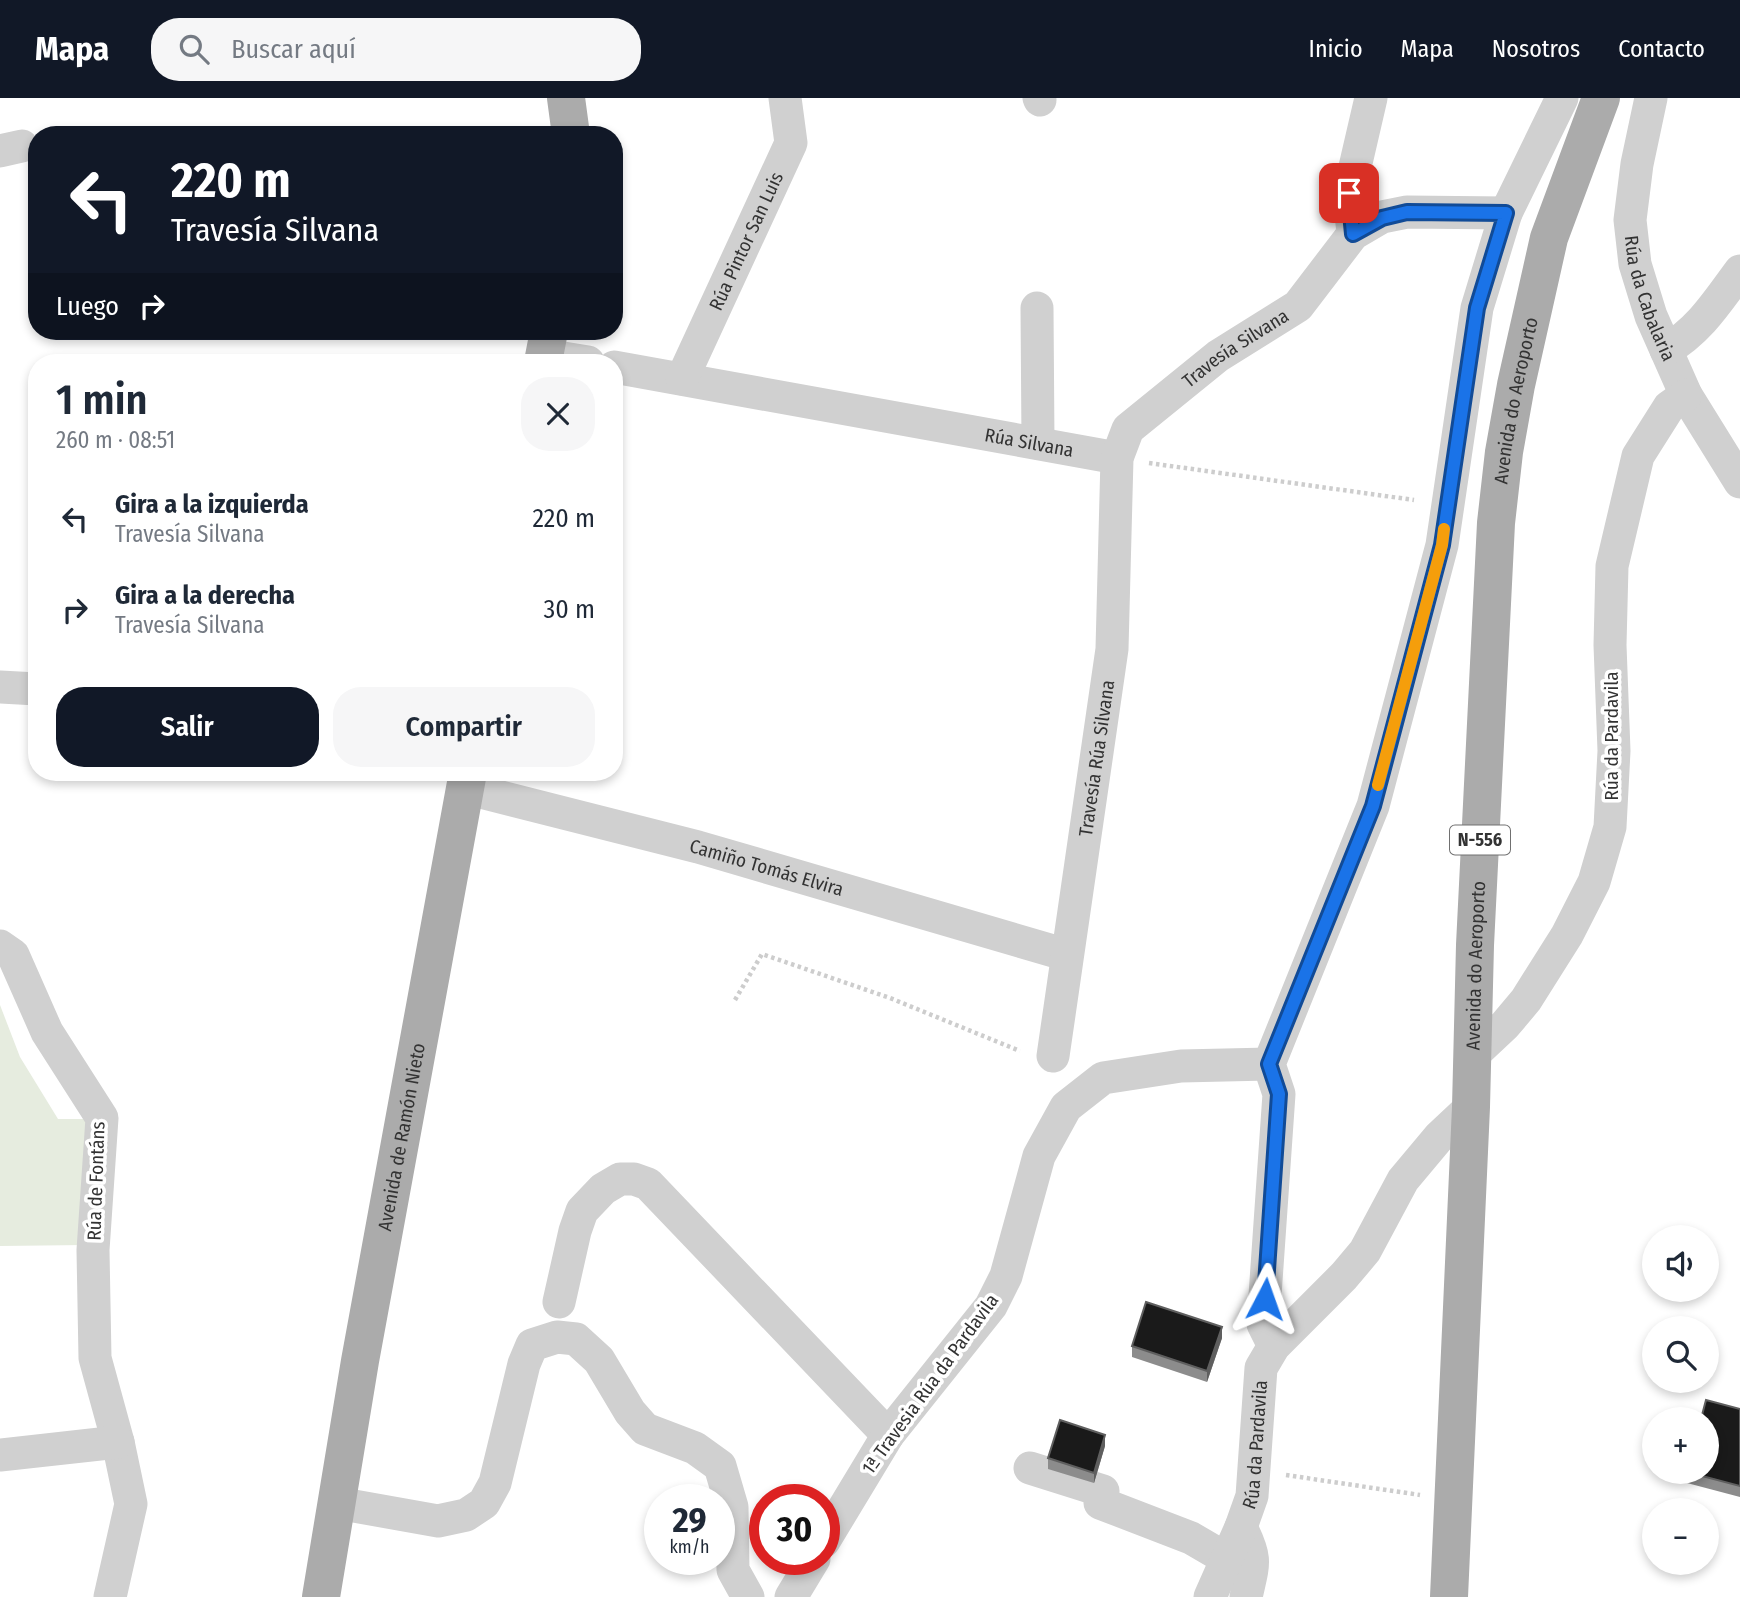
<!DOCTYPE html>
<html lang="es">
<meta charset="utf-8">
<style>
body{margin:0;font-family:"Fira Sans Condensed",sans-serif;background:#f6f6f7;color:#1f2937;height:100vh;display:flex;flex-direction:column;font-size:26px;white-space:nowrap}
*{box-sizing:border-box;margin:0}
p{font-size:23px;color:#747a83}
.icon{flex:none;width:38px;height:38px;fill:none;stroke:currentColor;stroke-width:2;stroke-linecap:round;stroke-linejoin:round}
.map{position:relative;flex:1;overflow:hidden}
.details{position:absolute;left:28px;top:256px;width:595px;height:427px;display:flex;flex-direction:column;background:#fff;border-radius:28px;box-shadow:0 4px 10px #0003}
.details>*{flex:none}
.guide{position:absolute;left:28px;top:28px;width:595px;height:214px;border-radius:28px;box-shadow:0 4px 10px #0003;background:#111827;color:#fff;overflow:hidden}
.controls{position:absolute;left:1642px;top:1127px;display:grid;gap:14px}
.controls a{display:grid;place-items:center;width:77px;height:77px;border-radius:50%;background:#fff;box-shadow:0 4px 10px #0003;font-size:35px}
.speed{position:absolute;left:644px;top:1386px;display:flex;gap:14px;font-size:35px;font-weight:700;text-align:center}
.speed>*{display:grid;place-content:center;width:91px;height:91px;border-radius:50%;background:#fff;box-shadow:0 4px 10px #0003;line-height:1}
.speed small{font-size:18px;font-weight:400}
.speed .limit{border:10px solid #d22;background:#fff;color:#111}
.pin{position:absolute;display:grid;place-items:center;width:60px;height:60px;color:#fff;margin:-30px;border-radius:14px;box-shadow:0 4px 10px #0006}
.me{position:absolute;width:77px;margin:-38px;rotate:4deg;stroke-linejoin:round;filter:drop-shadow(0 0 5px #0008)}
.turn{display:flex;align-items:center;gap:24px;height:147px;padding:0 28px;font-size:32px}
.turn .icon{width:91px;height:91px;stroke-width:2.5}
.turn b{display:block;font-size:49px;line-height:60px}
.then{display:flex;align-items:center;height:66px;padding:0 28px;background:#0003;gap:14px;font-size:26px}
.round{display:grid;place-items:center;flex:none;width:74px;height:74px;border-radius:28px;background:#f6f6f7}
.summary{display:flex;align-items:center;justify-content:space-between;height:119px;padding:0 28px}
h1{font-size:42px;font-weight:600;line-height:52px}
.action{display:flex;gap:14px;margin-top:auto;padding:14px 28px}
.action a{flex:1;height:80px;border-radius:28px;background:#111827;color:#fff;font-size:28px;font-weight:600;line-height:80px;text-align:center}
.action a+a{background:#f6f6f7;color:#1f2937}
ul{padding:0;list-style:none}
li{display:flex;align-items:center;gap:21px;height:91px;padding:0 28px}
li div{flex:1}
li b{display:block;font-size:26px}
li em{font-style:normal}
header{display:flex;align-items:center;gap:42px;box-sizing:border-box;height:98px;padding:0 35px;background:#111827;color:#fff}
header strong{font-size:33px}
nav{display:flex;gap:38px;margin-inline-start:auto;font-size:24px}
.search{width:490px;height:63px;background:#f6f6f7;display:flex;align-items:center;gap:18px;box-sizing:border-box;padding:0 24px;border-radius:28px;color:#747a83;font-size:26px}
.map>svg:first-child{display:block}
.green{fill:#e6ecdf}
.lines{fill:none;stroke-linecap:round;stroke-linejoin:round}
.path{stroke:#cdcdcd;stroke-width:4.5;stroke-dasharray:3.5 3.5;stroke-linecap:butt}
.minor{stroke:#d0d0d0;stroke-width:33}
.major{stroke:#ababab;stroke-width:38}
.wall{fill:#8c8c8c}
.shaded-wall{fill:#5f5f5f}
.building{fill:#1a1a1a;stroke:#5f5f5f;stroke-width:2}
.route-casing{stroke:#114b97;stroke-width:18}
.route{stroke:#1a73e8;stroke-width:12}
.slow{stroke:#f59e0b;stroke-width:12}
.labels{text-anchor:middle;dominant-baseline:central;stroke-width:7;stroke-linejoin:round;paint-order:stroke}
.shield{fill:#fff;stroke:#707070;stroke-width:2}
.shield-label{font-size:18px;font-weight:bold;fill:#333}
.street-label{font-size:19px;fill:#333;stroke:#fff}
</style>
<header>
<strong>Mapa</strong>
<div class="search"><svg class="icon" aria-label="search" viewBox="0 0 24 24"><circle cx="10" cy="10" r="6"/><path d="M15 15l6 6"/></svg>Buscar aquí</div>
<nav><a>Inicio</a><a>Mapa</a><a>Nosotros</a><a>Contacto</a></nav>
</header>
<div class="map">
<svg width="1740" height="1499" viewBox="0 0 1740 1499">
<rect width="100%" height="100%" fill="#fff"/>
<!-- green -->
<path class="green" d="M0,907l20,52 38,62h31l-3,126 -86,1z"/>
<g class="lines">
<!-- path -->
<g class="path">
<path d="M1149,365l265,37"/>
<path d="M735,902l27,-46 128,44 130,53"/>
<path d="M1286,1377l134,20"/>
</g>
<!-- minor -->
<g class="minor">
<path d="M1039,0l1,2"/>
<path id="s1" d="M1651,0l-14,66 -7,56 5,44 16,52 35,79 54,87"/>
<path d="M0,53l22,-5"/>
<path d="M1353,136l-4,-41 22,-95"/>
<path d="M1037,210l1,135"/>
<path d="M1666,252c34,-20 51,-48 74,-79"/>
<path d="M545,257l43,7"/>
<path id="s2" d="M614,269l503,91"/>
<path id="s3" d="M682,281l109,-236 -6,-45"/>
<path d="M0,589l37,2"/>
<path id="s4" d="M465,690l233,59 369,108"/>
<path d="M0,848l13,9 34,77 55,86 -9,132 2,108 23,84 13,62 -21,93"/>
<path d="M1473,957l32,-30 21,-25 41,-65 27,-53 16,-55 4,-76 -4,-106 2,-79 26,-110 31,-49 17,-12"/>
<path id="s5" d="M1053,958l59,-407 5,-191 11,-29 90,-73 80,-50 55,-72 29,-17 25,-5 99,1"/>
<path d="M559,1204l16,-71 7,-20 21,-22 17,-10h14l14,5 240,251"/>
<path d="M1274,1248l-11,-22 16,-230 -10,-30 104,-258 69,-261 35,-237 29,-95 56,-115"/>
<path d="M0,1357l118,-13"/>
<path d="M1030,1370l73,23 -3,12 91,35 36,21"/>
<path d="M337,1405l101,18 28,-6 18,-12 11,-20 29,-119 8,-19 25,-8 19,2 23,21 31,52 15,17 50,19 25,18 12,41 1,63 15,27"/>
<path d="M1241,1429c16,32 13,35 5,70"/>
<path d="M824,1443l64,-106 103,-129 15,-30 33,-120 27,-49 37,-29 78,-12 88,-2"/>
<path d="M791,1499l23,-38"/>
<path id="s6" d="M1210,1499l31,-70 11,-31 9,-128 13,-22 70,-70 21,-25 38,-71 36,-43 32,-30"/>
</g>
<!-- major -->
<g class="major">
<path d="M566,0l5,37"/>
<path d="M543,264l6,-31"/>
<path id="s7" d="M321,1499l39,-236 108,-589"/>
<path id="s8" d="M1449,1499l22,-490 4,-162 21,-422 8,-71 12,-67 33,-147 52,-140"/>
</g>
</g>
<!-- wall -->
<g class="wall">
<path d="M1222,1240l-15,44 -75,-25v-11z"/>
<path d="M1740,1311v88l-53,-14 1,-11z"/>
<path d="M1105,1348l-11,37 -46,-14v-11z"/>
</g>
<!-- shaded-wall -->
<g class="shaded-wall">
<path d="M1222,1229v11l-15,44v-11z"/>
<path d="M1105,1337v11l-11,37v-10z"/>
</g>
<!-- building -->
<g class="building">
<path d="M1146,1204l76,25 -15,44 -75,-25z"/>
<path d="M1706,1302l34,9v77l-53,-14h19v-53h-5z"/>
<path d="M1060,1322l45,15 -11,38 -46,-15z"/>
</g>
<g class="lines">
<defs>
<path id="route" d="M1265,1201l14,-205 -10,-30 104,-258 69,-261 35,-237 29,-95 -99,-1 -25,6 -29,16 -4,-41"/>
</defs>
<!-- route casing -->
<use href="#route" class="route-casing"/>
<!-- route -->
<use href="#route" class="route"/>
<!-- slow -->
<path class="slow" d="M1378,687l64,-240 2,-16"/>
</g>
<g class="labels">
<!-- shield labels -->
<rect class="shield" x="1450" y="727.5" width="60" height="29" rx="5"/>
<g class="shield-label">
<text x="1480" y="742">N-556</text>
</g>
<!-- street labels -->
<g class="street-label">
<text stroke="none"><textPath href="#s3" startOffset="152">Rúa Pintor San Luis</textPath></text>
<text stroke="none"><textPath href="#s1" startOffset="205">Rúa da Cabalaria</textPath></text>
<text stroke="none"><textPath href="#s5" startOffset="768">Travesía Silvana</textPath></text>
<text stroke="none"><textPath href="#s8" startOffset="1199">Avenida do Aeroporto</textPath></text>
<text stroke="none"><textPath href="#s2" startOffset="422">Rúa Silvana</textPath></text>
<text transform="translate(1611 638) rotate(-90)">Rúa da Pardavila</text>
<text stroke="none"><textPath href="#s5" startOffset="301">Travesía Rúa Silvana</textPath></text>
<text stroke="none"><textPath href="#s4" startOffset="312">Camiño Tomás Elvira</textPath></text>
<text stroke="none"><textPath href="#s8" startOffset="632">Avenida do Aeroporto</textPath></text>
<text stroke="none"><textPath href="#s7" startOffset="467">Avenida de Ramón Nieto</textPath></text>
<text transform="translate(96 1083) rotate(-88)">Rúa de Fontáns</text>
<text transform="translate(930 1286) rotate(-54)">1ª Travesia Rúa da Pardavila</text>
<text stroke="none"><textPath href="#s6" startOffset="161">Rúa da Pardavila</textPath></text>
</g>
</g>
</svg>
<div class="controls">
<a><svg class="icon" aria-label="sound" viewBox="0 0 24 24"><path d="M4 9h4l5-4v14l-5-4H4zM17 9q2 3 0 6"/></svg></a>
<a><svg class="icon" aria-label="search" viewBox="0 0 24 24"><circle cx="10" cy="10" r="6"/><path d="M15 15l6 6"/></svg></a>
<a>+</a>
<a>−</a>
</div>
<div class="speed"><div>29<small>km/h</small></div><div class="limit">30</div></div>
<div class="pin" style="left:1349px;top:95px;background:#d93025"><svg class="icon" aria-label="arrive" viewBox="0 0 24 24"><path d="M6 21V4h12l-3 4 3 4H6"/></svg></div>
<svg class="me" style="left:1265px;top:1201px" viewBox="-20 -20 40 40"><path d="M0-17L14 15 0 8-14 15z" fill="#1a73e8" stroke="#fff" stroke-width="4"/></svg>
<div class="guide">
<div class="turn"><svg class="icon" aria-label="left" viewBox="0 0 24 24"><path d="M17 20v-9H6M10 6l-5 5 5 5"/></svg><div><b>220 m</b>Travesía Silvana</div></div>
<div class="then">Luego<svg class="icon" aria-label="right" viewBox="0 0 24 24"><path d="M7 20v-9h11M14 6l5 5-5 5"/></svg></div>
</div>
<section class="details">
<div class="summary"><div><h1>1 min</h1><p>260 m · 08:51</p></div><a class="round"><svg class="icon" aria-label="close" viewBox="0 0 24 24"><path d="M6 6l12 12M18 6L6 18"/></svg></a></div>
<ul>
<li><svg class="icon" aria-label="left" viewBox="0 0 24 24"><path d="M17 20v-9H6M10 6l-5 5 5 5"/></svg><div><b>Gira a la izquierda</b><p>Travesía Silvana</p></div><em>220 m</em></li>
<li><svg class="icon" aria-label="right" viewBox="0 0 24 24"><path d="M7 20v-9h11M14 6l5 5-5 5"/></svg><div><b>Gira a la derecha</b><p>Travesía Silvana</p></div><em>30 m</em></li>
</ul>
<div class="action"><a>Salir</a><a>Compartir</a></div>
</section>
</div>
